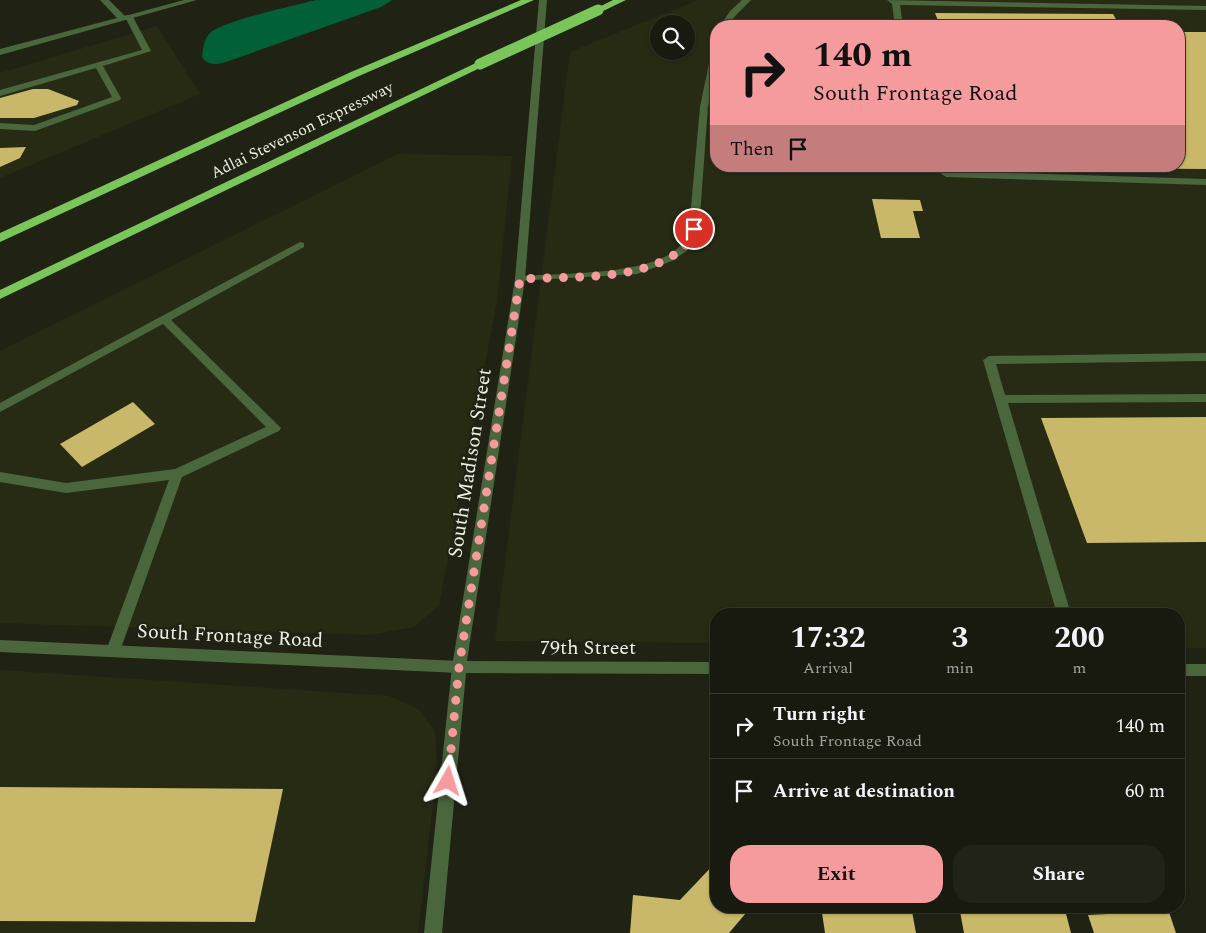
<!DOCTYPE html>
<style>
body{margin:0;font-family:Spectral,serif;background:#212318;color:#f1f3f6;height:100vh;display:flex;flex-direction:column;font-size:19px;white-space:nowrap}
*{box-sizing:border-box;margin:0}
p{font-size:16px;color:#9fa19e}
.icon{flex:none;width:28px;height:28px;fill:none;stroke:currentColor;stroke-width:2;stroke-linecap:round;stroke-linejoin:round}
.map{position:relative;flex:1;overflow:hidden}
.panel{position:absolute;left:710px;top:608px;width:475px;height:305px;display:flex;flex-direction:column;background:#181a0f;border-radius:20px;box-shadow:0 1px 4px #0004,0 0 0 1px #36382f}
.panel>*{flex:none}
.hud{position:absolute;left:710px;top:20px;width:475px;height:152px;border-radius:20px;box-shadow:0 1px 4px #0004,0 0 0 1px #36382f;background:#f59b9d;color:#111;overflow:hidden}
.tools{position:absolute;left:650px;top:15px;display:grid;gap:10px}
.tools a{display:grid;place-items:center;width:45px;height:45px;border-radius:50%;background:#181a0f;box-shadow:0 1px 4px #0004,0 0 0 1px #36382f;font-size:25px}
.pin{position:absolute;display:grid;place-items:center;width:42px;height:42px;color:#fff;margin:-21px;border:2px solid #fff;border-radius:50%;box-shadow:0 1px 5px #0007}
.me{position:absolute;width:55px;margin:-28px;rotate:6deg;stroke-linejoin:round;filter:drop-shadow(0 0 4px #0008)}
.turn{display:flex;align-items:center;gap:18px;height:105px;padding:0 20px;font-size:22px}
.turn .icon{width:65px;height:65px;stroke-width:2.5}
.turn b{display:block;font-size:35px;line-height:42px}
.then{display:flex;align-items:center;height:48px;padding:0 20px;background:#0003;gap:10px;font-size:19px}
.eta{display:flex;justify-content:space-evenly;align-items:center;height:85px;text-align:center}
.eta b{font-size:30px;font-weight:700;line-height:35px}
.action{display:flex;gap:10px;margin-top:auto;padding:10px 20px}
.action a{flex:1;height:58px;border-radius:20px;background:#f59b9d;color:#111;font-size:20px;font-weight:700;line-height:58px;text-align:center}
.action a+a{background:#212318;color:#f1f3f6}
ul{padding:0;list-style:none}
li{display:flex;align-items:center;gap:15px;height:65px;padding:0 20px;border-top:1px solid #36382f}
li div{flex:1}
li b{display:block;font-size:19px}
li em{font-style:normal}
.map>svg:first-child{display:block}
.built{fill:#272b14;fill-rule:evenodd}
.water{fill:#016038}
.building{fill:#c9b869}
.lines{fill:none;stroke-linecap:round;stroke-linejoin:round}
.service{fill:#49663d;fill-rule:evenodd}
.minor{fill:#49663d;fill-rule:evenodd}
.tertiary{fill:#49663d;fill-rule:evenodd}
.motorway{fill:#7bc65a;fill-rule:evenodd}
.motorway-bridge{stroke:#7bc65a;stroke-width:11}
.route{stroke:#f59b9d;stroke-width:9;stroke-dasharray:0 16.2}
.labels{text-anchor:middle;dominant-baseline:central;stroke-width:5;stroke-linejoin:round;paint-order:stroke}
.far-street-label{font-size:16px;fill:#ecefe4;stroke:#202314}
.street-label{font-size:20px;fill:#ecefe4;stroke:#202314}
</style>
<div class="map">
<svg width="1206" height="933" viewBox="0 0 1206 933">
<rect width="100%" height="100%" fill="#202314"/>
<!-- built -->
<g class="built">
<path d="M698,0h508v648h-27v-34h-463v29l-221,-2 75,-589zM659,24h27v27h-27zM716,26h463v140h-463z"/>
<path d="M157,26l43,68 -200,84v-105z"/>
<path d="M398,154l114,2 -15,145 -58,304 -25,22 -44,8 -370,-12v-272z"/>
<path d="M0,670l389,26 29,13 17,22 2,37 -19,165h-418z"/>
</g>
<!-- water -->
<path class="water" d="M316,0h76l-11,7 -152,54c-10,3 -20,6 -27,-4 1,-9 2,-19 9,-25 16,-12 82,-26 105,-32z"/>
<!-- building -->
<g class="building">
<path d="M935,13l178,1 7,12h-180z"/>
<path d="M1179,32h27v137l-138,-1 -1,-2h112z"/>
<path d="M33,89h15l31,12 -2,4 -43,13h-34v-20z"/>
<path d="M26,147l-6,11 -20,9v-19z"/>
<path d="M872,199l48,1 3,11h-10l7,27h-39z"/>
<path d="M133,402l22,22 -73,43 -22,-23z"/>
<path d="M1206,417v125l-119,1 -46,-125z"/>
<path d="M0,787l283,2 -28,133 -255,-1z"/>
<path d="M716,862v44h36l-23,27h-99l3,-38 47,5z"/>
<path d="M821,906h90l5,27h-91z"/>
<path d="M959,906h105l7,27h-107z"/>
<path d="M1106,906h61l9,27h-82l-6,-18 21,-1z"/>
</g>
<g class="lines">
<!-- service -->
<g class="service">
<path d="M887,0l319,6v4l-306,-5 3,21h-8l-3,-22z"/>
<path d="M126,15h6l19,36 -48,15 18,32 -1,2 -85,31 -35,-2v-6l34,2 78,-28 -16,-29 -96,28v-6l142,-40 -17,-33z"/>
<path d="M930,166h12l6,5 258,8v6l-260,-8z"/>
<path d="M300,242l4,1v4l-133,73 110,108 -2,3 -97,46 -62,174 -2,4 -5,2 -5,-2 -2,-4 63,-171 -103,13 -66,-11v-10l66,11 109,-14 91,-42 -103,-103 -163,88v-9z"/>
<path d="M1206,353v8l-210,3 9,31 201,-1v8l-198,1 63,211h-14l-74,-254 6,-4z"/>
</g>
<!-- minor -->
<g class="minor">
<path d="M100,0h9l16,16 59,-16h13l-197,55v-6l117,-31z"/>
<path d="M742,0h9l-15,15 -8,11h-8l10,-15z"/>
<path d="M716,46v23l-8,38 -9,122 -11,21 -16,11 -35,13 -121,7 -1,-2 5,-3c39,-3 133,0 160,-30 4,-4 6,-12 9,-17l11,-122 12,-58z"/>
<path d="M0,640l459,21 5,1 2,5 -2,5 -5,1 -459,-21z"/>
</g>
<!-- tertiary -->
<g class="tertiary">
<path d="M539,0h8l-22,279 -58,382 249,1v12l-250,-1 -24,260h-18l28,-266 63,-388z"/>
<rect x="1179" y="664" width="27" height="12"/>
</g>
<!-- motorway -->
<g class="motorway">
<path d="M521,0h13l-175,76 -359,166v-9l351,-161z"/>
<path d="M613,0h13l-25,12 -8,-2z"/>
<path d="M480,61l5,3 -1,2 -484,233v-9z"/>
</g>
<!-- motorway-bridge -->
<path class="motorway-bridge" d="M480,64l118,-54"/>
</g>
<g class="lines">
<!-- route -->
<path class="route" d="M448,781l11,-114 61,-388c49,-3 123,3 162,-30 6,-4 9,-14 12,-20"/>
</g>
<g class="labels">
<!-- far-street labels -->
<g class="far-street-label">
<text transform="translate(302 130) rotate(-26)">Adlai Stevenson Expressway</text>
</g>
<!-- street labels -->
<g class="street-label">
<text transform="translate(470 463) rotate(-81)">South Madison Street</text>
<text transform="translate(230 636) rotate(3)">South Frontage Road</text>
<text x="588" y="648">79th Street</text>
</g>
</g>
</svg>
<div class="tools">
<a><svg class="icon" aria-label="search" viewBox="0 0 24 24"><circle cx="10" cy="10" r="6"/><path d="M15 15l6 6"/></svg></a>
</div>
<div class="pin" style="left:694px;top:229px;background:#d93025"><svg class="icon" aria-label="arrive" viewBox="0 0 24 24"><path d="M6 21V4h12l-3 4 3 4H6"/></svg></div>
<svg class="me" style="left:448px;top:781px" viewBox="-20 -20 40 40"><path d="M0-17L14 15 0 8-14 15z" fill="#f59b9d" stroke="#fff" stroke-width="4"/></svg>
<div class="hud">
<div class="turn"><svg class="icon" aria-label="right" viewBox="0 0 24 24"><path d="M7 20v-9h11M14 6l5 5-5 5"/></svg><div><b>140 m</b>South Frontage Road</div></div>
<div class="then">Then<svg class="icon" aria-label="arrive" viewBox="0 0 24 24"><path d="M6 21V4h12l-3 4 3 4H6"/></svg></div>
</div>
<section class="panel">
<div class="eta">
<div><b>17:32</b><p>Arrival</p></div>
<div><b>3</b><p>min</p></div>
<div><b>200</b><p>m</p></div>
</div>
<ul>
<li><svg class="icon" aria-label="right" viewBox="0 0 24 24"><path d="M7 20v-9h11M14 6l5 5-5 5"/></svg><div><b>Turn right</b><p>South Frontage Road</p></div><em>140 m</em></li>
<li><svg class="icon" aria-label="arrive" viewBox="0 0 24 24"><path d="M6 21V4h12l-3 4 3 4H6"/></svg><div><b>Arrive at destination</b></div><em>60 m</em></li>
</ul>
<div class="action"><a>Exit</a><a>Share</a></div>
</section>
</div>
